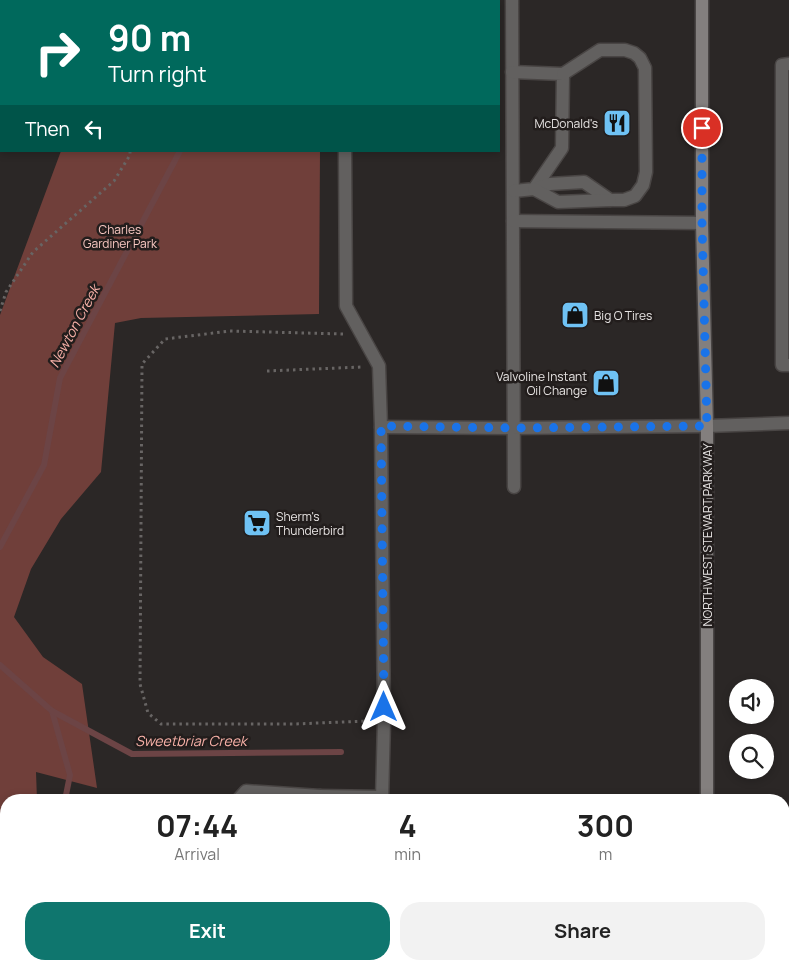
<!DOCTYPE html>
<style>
body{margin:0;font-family:Manrope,sans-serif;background:#f2f2f2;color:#222;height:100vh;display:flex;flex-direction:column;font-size:19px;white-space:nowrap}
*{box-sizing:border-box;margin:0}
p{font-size:16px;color:#767676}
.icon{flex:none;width:28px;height:28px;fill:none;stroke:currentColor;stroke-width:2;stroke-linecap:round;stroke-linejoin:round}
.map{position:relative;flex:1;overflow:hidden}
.drawer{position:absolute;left:0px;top:794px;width:790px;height:176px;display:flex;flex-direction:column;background:#fff;border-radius:20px 20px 0 0;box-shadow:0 2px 8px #0003}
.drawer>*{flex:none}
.top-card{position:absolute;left:0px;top:0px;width:500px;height:152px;box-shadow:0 2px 8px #0003;background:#00695c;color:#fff;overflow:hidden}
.fabs{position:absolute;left:729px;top:679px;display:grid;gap:10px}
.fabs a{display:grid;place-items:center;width:45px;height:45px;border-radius:50%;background:#fff;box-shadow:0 2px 8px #0003;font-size:25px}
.pin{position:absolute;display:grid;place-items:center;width:42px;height:42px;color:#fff;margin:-21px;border:2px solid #fff;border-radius:50%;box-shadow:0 1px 5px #0007}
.me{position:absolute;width:55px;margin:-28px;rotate:0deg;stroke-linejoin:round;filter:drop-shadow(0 0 4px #0008)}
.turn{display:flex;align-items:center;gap:18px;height:105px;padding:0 25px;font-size:22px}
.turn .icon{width:65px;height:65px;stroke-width:2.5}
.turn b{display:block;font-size:35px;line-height:42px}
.then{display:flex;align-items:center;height:48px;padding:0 25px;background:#0003;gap:10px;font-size:19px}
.eta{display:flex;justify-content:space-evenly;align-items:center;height:85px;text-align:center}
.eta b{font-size:30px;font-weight:700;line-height:35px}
.action{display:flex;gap:10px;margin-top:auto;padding:10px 25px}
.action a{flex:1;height:58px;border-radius:20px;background:#0f766e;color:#fff;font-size:20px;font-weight:700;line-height:58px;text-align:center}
.action a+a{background:#f2f2f2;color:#222}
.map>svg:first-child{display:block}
.green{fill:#703f3a}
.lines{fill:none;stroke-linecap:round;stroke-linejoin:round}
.stream{stroke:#6c4445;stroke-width:6}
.service-casing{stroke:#494544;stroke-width:15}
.minor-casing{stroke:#494544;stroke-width:15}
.secondary-casing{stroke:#494544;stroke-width:15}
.path{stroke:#686564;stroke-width:3;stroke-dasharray:2.5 4;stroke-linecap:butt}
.service{stroke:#62605f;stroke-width:12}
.minor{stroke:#62605f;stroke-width:12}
.secondary{stroke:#837f7e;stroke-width:12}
.route{stroke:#1a73e8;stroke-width:9;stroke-dasharray:0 16.2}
.labels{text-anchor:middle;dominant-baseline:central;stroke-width:5;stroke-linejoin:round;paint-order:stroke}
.poi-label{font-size:12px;fill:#e7e4e3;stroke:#221d1c;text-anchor:end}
.park-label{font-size:12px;fill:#f9c8c2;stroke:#221d1c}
.street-label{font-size:12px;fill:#e7e4e3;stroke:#221d1c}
.water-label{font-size:14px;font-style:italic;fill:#f8b1a8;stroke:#221d1c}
</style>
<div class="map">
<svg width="789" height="969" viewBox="0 0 789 969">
<rect width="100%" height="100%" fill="#2b2726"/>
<!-- green -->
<g class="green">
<path d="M61,151h259l-1,163 -178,4 -26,5 -14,149 -40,47 -30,50 -17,48 29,40 39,27 15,104 -61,-16 1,28h-31v129l-6,21v-635z"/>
<path d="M784,869h5v100h-61l1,-5h55z"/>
</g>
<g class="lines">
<!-- stream -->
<g class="stream">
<path d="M218,0v1"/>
<path d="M0,547l44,-82 16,-87 120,-227"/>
<path d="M0,665l52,46 18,64 -5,25"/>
<path d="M52,711l80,43 209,-2"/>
<path d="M784,911l4,-32"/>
<path d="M25,969l2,-5"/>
<path d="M775,969l1,-5"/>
</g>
<defs>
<g id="service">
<path d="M344,0v1"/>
<path d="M512,0l2,487"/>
<path d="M789,64l-7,1v300h7"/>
<path d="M512,72l51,2 -1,74 -28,41 -20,2"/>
<path d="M345,151l1,155 33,60 2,61 3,294 -2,79"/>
<path d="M534,189l16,-5 34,-2 26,18h14l11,-4 8,-11 3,-13 -1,-104 -5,-10 -6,-5 -9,-3h-25l-37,24"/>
<path d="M534,189l24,13 52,-2"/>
<path d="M513,221l189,2"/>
<path d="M381,427l133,1 193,-2"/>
<path d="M238,800l8,-9 74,5"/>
<path d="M316,800l4,-4 62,1"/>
<path d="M130,964v5"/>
<path d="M485,964l16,5"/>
<path d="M153,969l5,-5"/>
</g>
<path id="minor" d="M707,426l82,-3"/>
<g id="secondary">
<path d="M702,0v223l5,203v374"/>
<path d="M679,969l2,-5"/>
</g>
</defs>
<!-- service casing -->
<use href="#service" class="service-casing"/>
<!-- minor casing -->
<use href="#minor" class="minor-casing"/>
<!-- secondary casing -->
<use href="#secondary" class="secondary-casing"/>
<!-- path -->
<g class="path">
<path d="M0,311l6,-19 27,-40 81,-71 16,-26v-4"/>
<path d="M343,334l-113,-3 -65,8 -23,25 -2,320 8,29 13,11h133l74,-3"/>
<path d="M267,371l94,-4"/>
</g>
<!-- service -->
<use href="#service" class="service"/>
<!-- minor -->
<use href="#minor" class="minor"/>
<!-- secondary -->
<use href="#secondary" class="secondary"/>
</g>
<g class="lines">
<!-- route -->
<path class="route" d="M384,707l-3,-281 133,2 193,-2 -5,-204v-94"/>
</g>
<!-- icons -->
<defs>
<symbol id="restaurant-square" viewBox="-11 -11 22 22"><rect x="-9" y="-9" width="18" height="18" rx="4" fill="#6fc2f4" stroke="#221d1c"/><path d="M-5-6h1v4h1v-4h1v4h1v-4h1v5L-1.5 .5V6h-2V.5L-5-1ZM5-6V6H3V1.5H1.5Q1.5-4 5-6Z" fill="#111"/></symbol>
<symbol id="shop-square" viewBox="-11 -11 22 22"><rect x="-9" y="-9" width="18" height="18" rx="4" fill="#6fc2f4" stroke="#221d1c"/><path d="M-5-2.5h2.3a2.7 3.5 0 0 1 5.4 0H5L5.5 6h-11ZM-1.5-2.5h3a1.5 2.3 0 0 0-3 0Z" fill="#111"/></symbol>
<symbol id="supermarket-square" viewBox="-11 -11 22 22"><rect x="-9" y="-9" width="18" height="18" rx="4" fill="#6fc2f4" stroke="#221d1c"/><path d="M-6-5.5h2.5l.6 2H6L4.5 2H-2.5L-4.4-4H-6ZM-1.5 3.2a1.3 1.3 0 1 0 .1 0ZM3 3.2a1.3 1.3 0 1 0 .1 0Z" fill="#111"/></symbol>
</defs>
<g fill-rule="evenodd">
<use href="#restaurant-square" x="601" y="107" width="32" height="32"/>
<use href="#shop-square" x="559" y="299" width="32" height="32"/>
<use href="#shop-square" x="590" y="367" width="32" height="32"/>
<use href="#supermarket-square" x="241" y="507" width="32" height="32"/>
</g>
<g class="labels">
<!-- poi labels -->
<g class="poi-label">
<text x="598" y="123">McDonald's</text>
<text x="594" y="315" text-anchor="start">Big O Tires</text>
<text x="587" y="376">Valvoline Instant<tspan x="587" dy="14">Oil Change</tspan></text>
<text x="276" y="516" text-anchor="start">Sherm's<tspan x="276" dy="14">Thunderbird</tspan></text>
</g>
<!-- park labels -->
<g class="park-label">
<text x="120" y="229">Charles<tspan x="120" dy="14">Gardiner Park</tspan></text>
</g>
<!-- street labels -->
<g class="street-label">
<text transform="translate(707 535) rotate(-90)">NORTHWEST STEWART PARKWAY</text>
</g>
<!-- water labels -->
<g class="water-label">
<text transform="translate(74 326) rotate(-62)">Newton Creek</text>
<text x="191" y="740">Sweetbriar Creek</text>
</g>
</g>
</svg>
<div class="fabs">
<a><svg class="icon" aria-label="sound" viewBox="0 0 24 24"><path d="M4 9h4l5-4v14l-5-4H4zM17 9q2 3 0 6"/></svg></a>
<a><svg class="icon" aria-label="search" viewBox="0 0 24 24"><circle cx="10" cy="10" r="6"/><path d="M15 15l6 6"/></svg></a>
</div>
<div class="pin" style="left:702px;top:128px;background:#d93025"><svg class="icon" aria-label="arrive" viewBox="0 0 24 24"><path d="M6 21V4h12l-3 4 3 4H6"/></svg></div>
<svg class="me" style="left:384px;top:707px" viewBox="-20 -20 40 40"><path d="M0-17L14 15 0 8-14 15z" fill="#1a73e8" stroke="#fff" stroke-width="4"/></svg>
<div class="top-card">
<div class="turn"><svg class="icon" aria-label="right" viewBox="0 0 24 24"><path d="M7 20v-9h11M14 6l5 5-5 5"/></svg><div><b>90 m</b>Turn right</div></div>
<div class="then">Then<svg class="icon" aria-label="left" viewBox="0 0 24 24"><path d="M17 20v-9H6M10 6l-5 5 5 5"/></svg></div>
</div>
<section class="drawer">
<div class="eta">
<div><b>07:44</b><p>Arrival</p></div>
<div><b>4</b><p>min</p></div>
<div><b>300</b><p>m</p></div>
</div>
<div class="action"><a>Exit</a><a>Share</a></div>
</section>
</div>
